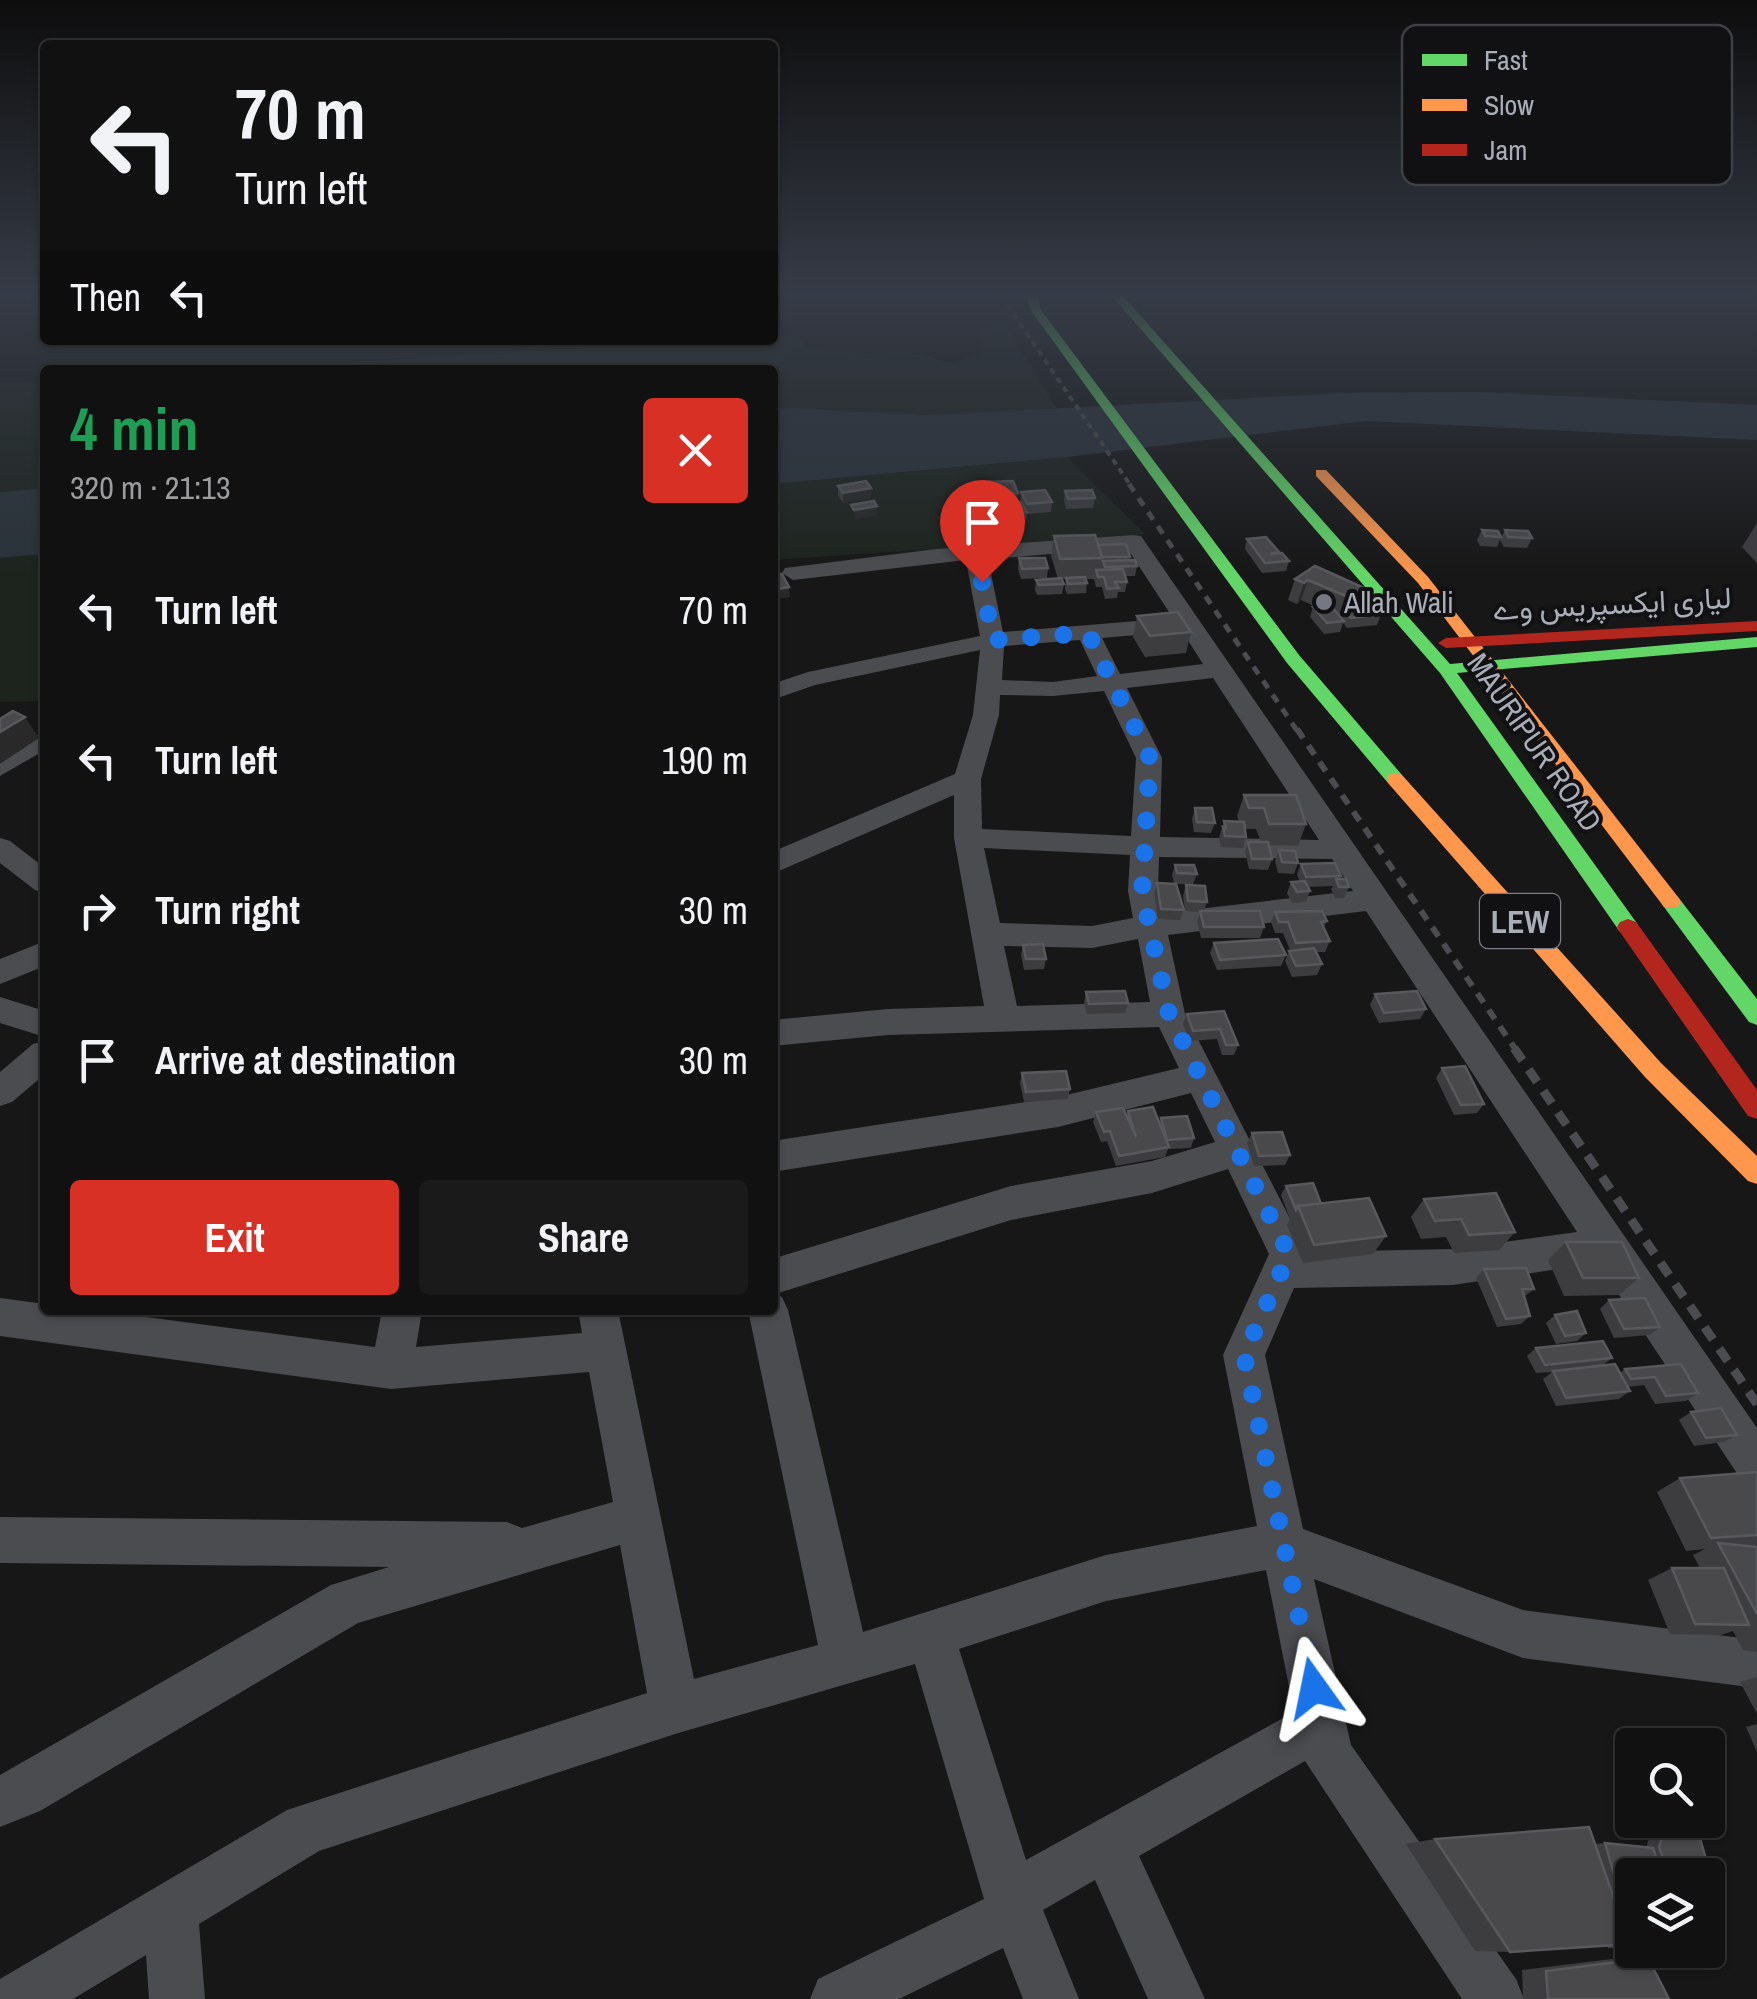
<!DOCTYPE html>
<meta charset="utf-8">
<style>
body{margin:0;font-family:"Archivo Narrow",Vazirmatn,sans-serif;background:#1a1a1a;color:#f1f3f6;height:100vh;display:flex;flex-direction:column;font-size:38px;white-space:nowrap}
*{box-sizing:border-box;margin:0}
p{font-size:32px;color:#9c9d9f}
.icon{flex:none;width:55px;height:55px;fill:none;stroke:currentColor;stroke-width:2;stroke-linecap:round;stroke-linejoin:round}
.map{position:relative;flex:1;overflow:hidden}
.details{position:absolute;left:40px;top:365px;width:738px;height:950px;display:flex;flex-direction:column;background:#111;border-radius:10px;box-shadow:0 2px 8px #0004,0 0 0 2px #303131}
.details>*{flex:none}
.hud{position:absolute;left:40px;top:40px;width:738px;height:305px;border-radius:10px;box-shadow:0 2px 8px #0004,0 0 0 2px #303131;background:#111;color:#f1f3f6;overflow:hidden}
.fabs{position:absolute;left:1615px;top:1728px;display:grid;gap:20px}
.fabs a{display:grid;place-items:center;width:110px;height:110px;border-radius:10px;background:#111;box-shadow:0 2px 8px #0004,0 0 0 2px #303131;font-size:50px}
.pin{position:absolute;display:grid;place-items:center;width:85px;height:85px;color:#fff;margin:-102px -42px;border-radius:50% 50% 50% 0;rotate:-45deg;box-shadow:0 0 10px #0007}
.pin .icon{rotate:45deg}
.me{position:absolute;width:110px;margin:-55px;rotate:348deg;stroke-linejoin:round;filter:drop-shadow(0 0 8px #0008)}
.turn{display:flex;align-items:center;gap:35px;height:210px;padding:0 30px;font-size:45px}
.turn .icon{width:130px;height:130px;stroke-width:2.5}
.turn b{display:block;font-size:70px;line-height:85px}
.then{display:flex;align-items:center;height:95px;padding:0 30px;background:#0003;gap:20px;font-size:38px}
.round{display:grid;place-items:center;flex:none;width:105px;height:105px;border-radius:10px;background:#1a1a1a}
.headline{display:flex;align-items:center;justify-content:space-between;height:170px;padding:0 30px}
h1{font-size:60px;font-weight:700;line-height:75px;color:#1e9e55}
.button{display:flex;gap:20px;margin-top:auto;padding:20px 30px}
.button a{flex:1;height:115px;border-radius:10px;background:#d93025;color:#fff;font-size:40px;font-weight:700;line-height:115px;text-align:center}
.button a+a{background:#1a1a1a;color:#f1f3f6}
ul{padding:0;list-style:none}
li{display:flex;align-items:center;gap:30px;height:150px;padding:0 30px}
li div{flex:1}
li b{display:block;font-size:38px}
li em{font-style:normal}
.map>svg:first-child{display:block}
.green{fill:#1d241e}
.water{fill:#2a3239}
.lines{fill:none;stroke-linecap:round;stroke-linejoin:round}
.street{fill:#4b4c50;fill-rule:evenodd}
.fast{fill:#63d668;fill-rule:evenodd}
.slow{fill:#ff974d;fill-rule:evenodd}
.jam{fill:#b3261e;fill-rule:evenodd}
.rail-far3{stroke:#4b4c4f;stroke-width:4;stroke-dasharray:6 5;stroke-linecap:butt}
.rail-far2{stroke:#4b4c4f;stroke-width:5;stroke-dasharray:9 8;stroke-linecap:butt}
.rail-far1{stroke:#4b4c4f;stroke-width:6;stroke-dasharray:11 9;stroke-linecap:butt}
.rail{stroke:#4b4c4f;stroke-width:9;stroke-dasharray:15 11;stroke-linecap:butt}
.wall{fill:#3d3d3f}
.shaded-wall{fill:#29292a}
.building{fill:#49494c;stroke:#58595d;stroke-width:2.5}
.route{stroke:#1a73e8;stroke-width:18;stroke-dasharray:0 32.4}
.poi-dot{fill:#757880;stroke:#111113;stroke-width:4}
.labels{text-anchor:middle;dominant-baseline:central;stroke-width:8;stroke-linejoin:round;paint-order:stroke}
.far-poi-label{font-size:30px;fill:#a8adb8;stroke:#111113;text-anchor:start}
.far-street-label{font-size:30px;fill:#a8adb8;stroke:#111113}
.shield{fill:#111113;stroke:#7b7e86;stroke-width:2.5}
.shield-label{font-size:32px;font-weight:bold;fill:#a8adb8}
.key{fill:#111113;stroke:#3e4045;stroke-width:2.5}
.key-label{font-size:28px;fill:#a8adb8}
</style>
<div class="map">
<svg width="1757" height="1999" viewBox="0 0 1757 1999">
<rect width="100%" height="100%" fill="#171717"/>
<!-- green -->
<g class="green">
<path d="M1004,323l53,86 -166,7 -118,-6 -1,-40h-542l472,-30h70l1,-4 25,-2 10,15c23,0 49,5 70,4 10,0 22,-4 32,-2 40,8 29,20 74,0l-5,-20z"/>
<path d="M45,382v106l-45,4v-109z"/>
<path d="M1067,457l78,77 -372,26v-76z"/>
<path d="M45,554v147l-45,1v-144z"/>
</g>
<!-- water -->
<g class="water">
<path d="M1476,392l281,13v35l-391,-19 -299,36 -294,27 -1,-74 16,-2 140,7 419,-22z"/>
<path d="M45,488v66l-45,4v-66z"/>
</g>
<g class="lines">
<!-- street -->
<g class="street">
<path d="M1133,535l8,1 616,892v60l-15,-7 -144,-218 -145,22 -159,3 -29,67 38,174 220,81 234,30v48l-234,-30 -209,-79 37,166 165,234 8,20h-62l-157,-238 -166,95 66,143h-57l-53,-119 -52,30 36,89h-56l-20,-51 -104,51h-89l8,-20 166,-80 -69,-235 -240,70 -356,117 -120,73 6,75h-56l-3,-44 -73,44h-73v-20l287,-169 360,-117 -27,-148 -262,78 -318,188 -40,16v-52l331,-190 58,-18 -389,-4v-46l507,5 15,6 91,-26 -24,-130 -198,17 -391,-53v-38l45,6v6h48l282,37 7,-37h40l-6,37 166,-14 -4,-23h40l76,369 124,-34 -70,-335h24v-51l239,-73 141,-25 63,-19 -24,-49 -133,34 -286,45v-31l286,-44 121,-29 -20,-41 -271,8 -116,11v-26l116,-11 96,-3 -30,-168v-43l-182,79v-22l183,-78 18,-59 7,-65 -165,35 -43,15v-16l36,-12 172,-36 -14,-76 -173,20 -11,-7 3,-5 151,-19zM1127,548l46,70 -170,14 -15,-73zM1182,631l21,33 -83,10 -18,-36zM1080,640l17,36 -44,6 -51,-2 2,-34zM1213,678l106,162 -159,-3 2,-79 -35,-70zM1104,691l32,67 -5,78 -149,-7 -1,-50 18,-64 1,-20 53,1zM984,848l146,7 -2,36 5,27 -41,8 -92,-3zM1159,857l173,2 21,32 -190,22 -5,-22zM1366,911l211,321 -124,17 -146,3 -122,-238 -17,-79zM1138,939l12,63 -133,4 -13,-60 88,2zM1228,1169l41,85 -46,101 34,171 -151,29 -243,77 -75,-322 -6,-13 -7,-3 236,-74 141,-27zM1266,1570l28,142 -268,148 -67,-211 147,-48z"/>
<path d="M37,735l8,2v13l-45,26v-21z"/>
<path d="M0,838l10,3 35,27v25l-10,-3 -35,-27z"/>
<path d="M45,941v25l-45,18v-25z"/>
<path d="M0,997l45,14v26l-45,-14z"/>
<path d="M45,1041v33l-33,28 -12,4v-34l33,-28z"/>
</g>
<!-- fast -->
<g class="fast">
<path d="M1027,296h10l4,14 258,345 103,120v8h-14l-101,-120 -255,-351z"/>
<path d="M1112,296h11l327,368 307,-27v10l-300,26 179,249 3,5 -3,5h-16l-180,-259z"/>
<path d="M1671,895l7,2 79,102v26l-8,-3 -85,-115 -3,-5z"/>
</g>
<!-- slow -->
<g class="slow">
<path d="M1316,470h10l102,107 250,320 3,5 -3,5h-14l-246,-324 -102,-107z"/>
<path d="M1395,773l7,2 259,288 96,93v28l-9,-3 -103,-104 -257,-294v-8z"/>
</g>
<!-- jam -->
<g class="jam">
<path d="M1757,621v10l-311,17 -8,-5 8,-5z"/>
<path d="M1628,919l8,3 121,168v29l-9,-3 -128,-184 -3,-5 3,-5z"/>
</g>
<!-- rail-far3 -->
<path class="rail-far3" d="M1001,296l130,190"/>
<!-- rail-far2 -->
<path class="rail-far2" d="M1129,484l169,248"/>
<!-- rail-far1 -->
<path class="rail-far1" d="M1297,729l219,321"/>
<!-- rail -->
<path class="rail" d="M1514,1048l243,356"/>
</g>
<!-- wall -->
<g class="wall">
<path d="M984,482l34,11 -1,9h3l1,-10 31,10 -1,10 -24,2 -1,8 -28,3 -6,-11 1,-10 13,-1 -19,1 -4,-12z"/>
<path d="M838,486l33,2v10l-28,5 -5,-8z"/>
<path d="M1065,491l30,7 -2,10 -27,1 -2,-8z"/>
<path d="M1757,523v40l-15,-16z"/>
<path d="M1482,530l19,7 -4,10 -17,-1 -3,-6z"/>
<path d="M1505,530l27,8 -5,10 -23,-1 -4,-7z"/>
<path d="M1054,536l44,9 32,12 -1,3 8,6 -2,10h-10l2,6 -2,10h-7l-1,6 -12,1 -3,-12h-6l-2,-8h-9l2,4 -1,10 -19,1 -2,-5 1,-10h-4l2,5 -2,10 -25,1 -2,-5 1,-10 22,-1 -7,-23z"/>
<path d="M1247,539l31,15 11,7 -3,10 -24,2 -17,-24z"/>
<path d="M1019,558l29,10 -1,10 -26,1 -3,-10z"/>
<path d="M1295,579l67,8 -7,20 -3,2 29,5 -4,11 -30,3 -4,-5 -3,9 -16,2 -14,-17 3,-10h3l-15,-7 -4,4 -9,-4z"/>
<path d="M1137,616l54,16 -5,21 -41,4 -12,-20z"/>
<path d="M1244,795l62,29 -8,22 -30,-1 4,14 -4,11 -19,-1 -4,-17 3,-10h13l-5,-13h-11l1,8 -3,11 -22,-1 -2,-9 5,-17 15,1 -2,-6z"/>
<path d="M1195,808l20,15 -4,10 -17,-1 -2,-13z"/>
<path d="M1279,850l19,13 -4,11 -16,-1 -3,-12z"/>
<path d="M1301,864l40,12 -1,3 9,8 -5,11h-9l-4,-9 2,-3 -25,1 2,4 -4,11 -14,1 -5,-10 4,-11h9l-3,-8z"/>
<path d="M1175,865l22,9 -4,10h-17l8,26 -4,10 -22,-1 -4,-26 3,-10h17l-2,-8z"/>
<path d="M1186,885l21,17 -3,9 60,16 -4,11h-59l-4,-16 3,-10 -15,-1 -2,-15z"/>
<path d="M1275,912l52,9 -3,6 6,14 -5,11h-9l6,12 -5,11 -25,2 -7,-16 5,-11 -7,-17h-8l-4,-11z"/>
<path d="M1214,943l72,12 -5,11 -64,4 -7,-17z"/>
<path d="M1023,945l23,14 -2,10 -20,1 -3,-15z"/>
<path d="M1086,992l42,11 -3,10 -38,1 -3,-11z"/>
<path d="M1375,994l51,15 -6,10 -41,4 -9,-18z"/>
<path d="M1224,1011l14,34 -4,10h-12l-5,-16 -27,2 -7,-17 4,-10z"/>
<path d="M1442,1068l42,36 -7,9 -23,2 -18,-37z"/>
<path d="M1022,1073l48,16 -2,10 -44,3 -4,-19z"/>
<path d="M1128,1111l31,12 2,-5 33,20 -3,10 -23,1 -3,8 -49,9 -9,-25 -6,1 -8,-20 3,-10 30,3z"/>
<path d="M1252,1133l38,22 -5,10 -31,1 -7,-23z"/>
<path d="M1286,1186l35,18 65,32 -13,18 -70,9 -16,-38 3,-6 -9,-24z"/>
<path d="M1424,1199l91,33 -16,18 -45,3 -8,-16 -25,2 -10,-22z"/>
<path d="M1566,1242l73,36 -20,17 -55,1 -16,-36z"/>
<path d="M1484,1269l50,20 -10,8 6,19 -9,8 -24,3 -21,-49z"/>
<path d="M1609,1300l51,27 -10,8 -36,3 -14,-29z"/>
<path d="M1555,1315l31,18 -9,8 -21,3 -10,-21z"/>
<path d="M1536,1348l76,10 -9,7 17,8 5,-4 56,-5 17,29 -12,8 -31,3 -11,-19 -16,2 2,4 -11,8 -63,7 -13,-27 9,-7 -16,1 -9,-17z"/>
<path d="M1691,1412l46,23 -13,7 -30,4 -15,-26z"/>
<path d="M1757,1472v74h-6l6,1v105l-14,-2 -10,-19 -12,4 -51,-1 -22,-54 24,-12h28l-7,-13 12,-6 -19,2 -29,-59 23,-14z"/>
<path d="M1757,1677v37l-17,-32z"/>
<path d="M1757,1724v28l-11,-25z"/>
<path d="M1589,1827l6,17 10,-1 41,5 5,-17 14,-2 34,6 23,79h-14v-39h-76v73h-24v-2l-98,6 -35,-1 -69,-107 29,-5z"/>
<path d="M1620,1958h28l21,41h-146l-1,-29z"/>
</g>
<!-- shaded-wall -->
<g class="shaded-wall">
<path d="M871,488v10l-28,5v-10z"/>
<path d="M877,506v10l-22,3 -1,-9z"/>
<path d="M1308,580l-7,20 -4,4 7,-21z"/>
<path d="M789,587l1,10 -18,3v-10z"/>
<path d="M1362,587l-7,20 -8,6 -3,-3 -3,8 7,-21z"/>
<path d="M25,717l14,21 -39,26v-32z"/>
</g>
<!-- building -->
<g class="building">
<path d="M866,481l5,7 -28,5 -5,-7z"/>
<path d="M1013,481l5,12 -30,1 -4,-12z"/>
<path d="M1045,490l7,12 -25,2 -6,-12z"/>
<path d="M1092,490l3,8 -27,1 -3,-8z"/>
<path d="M874,501l3,5 -23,4 -3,-5z"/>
<path d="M1021,502l6,10 -28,3 -6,-11z"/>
<path d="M1482,530l16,1 3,6 -16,-1z"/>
<path d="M1505,530l23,1 4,7 -24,-1z"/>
<path d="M1095,535l7,23 -42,1 -6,-23z"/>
<path d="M1266,537l13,15 -9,2 12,-1 7,8 -24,2 -18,-24z"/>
<path d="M1126,544l4,13h-28l-4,-12z"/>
<path d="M1019,558h26l3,10 -26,1z"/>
<path d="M1135,560l2,6 -32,1 -2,-6z"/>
<path d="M1315,566l47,21 -14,10 -40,-17 -4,3 -9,-4z"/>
<path d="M1123,569l4,13h-12l4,6 -12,1 -3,-12h-6l-2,-7z"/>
<path d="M782,574l7,13 -17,3v-14z"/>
<path d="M1085,577l2,6 -19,1 -2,-6z"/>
<path d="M1061,578l3,6 -25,1 -3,-5z"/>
<path d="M1330,605l14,16 -17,2 -14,-16z"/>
<path d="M1374,607l7,7 -30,4 -7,-8z"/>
<path d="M1178,612l13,20 -41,4 -13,-20z"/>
<path d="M13,711l12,6 -25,15v-13z"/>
<path d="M1244,795h52l10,29h-37l-5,-16h-15z"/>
<path d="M1195,808h17l3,15 -18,-1z"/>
<path d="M1224,821l20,1 2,15 -21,-1 -2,-9 3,1z"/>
<path d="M1248,842h20l4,17h-20z"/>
<path d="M1279,850l16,1 3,12 -16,-1z"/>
<path d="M1335,863l6,13 -35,1 -5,-13z"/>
<path d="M1175,865h19l3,9 -20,-1z"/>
<path d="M1336,879h10l3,8h-10z"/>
<path d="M1305,881l5,10 -13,1 -6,-10z"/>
<path d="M1157,883l19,1 8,26 -23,-1z"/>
<path d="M1186,885l19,1 2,16 -19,-1z"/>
<path d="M1200,911h60l4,16h-60z"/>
<path d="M1322,911l5,10 -6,1 9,19 -34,2 -8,-21h-9l-4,-10z"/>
<path d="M1278,939l8,16 -66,5 -6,-17z"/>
<path d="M1043,944l3,15h-20l-3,-14z"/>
<path d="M1314,948l8,16 -26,2 -7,-15z"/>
<path d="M1125,991l3,12 -39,1 -3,-12z"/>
<path d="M1417,991l9,18 -42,4 -9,-19z"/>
<path d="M1224,1011l14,34h-12l-6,-16 -27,2 -6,-17z"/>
<path d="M1465,1066l19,38 -23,1 -19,-37z"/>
<path d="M1066,1071l4,18 -44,3 -4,-19z"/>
<path d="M1153,1107l16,40 -50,9 -9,-25 -6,1 -8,-20 27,-4 13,29 -8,-26z"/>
<path d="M1187,1116l7,22 -27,2 -6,-22z"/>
<path d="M1282,1132l8,23 -31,1 -7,-23z"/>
<path d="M1313,1183l8,21 -23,2 -2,4 -10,-24z"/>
<path d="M1496,1193l19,39 -46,3 -8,-16 -26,2 -11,-22z"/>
<path d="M1369,1198l17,38 -72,9 -16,-39z"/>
<path d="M1566,1242h56l17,36h-56z"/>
<path d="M1526,1268l8,21h-12l8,27 -24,3 -22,-50z"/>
<path d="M1645,1298l15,29 -36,2 -15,-29z"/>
<path d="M1577,1311l9,22 -21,3 -10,-21z"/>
<path d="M1603,1341l9,17 -67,7 -9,-17z"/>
<path d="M1615,1364l15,27 -64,7 -13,-27z"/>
<path d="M1681,1364l17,29 -32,3 -11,-19 -24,2 -6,-10z"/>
<path d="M1721,1408l16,27 -31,3 -15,-26z"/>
<path d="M1757,1472v63l-46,3 -31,-60z"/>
<path d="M1718,1543l39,4v67z"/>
<path d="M1672,1568h52l25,57 -54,-1z"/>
<path d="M1589,1827l41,117 -120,8 -75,-113z"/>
<path d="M1665,1829l34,6 23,79 -14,-1v-38h-39l-10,-28z"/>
<path d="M1605,1843l48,5 9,27h-30v61z"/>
<path d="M1648,1958l21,41h-121l-2,-28z"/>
</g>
<!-- sky -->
<linearGradient id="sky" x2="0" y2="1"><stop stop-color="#0d0d0d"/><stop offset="0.51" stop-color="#363c47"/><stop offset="1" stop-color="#363c47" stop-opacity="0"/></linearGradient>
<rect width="1757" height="576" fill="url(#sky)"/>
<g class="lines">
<!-- route -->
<path class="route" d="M982,582l11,58 95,-7 62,125 -8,134 27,122 120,240 -45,101 70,333"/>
</g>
<!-- markers -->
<circle class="poi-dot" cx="1324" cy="602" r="10"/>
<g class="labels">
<!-- far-poi labels -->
<g class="far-poi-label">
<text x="1344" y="602">Allah Wali</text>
</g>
<!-- far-street labels -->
<g class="far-street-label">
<text transform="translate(1612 603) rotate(-3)">لیاری ایکسپریس وے</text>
<text transform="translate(1535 742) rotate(55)">MAURIPUR ROAD</text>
</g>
<!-- shield labels -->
<rect class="shield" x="1480" y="894" width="80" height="54" rx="8"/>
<g class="shield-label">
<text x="1520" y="921">LEW</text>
</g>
</g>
<!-- legend -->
<rect x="1402" y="25" width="330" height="160" rx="15" class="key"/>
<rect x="1422" y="54" width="45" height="12" fill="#63d668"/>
<rect x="1422" y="99" width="45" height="12" fill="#ff974d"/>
<rect x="1422" y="144" width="45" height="12" fill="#b3261e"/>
<g class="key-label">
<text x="1484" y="70">Fast</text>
<text x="1484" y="115">Slow</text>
<text x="1484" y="160">Jam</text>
</g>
</svg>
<div class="fabs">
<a><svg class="icon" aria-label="search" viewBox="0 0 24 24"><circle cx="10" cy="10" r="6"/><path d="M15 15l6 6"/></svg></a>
<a><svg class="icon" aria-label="layers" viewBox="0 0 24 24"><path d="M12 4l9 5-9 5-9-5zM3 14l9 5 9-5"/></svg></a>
</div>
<div class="pin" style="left:982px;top:582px;background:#d93025"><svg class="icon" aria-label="arrive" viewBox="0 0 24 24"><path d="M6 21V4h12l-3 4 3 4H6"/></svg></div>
<svg class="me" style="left:1314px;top:1688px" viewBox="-20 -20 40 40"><path d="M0-17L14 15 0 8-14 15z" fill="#1a73e8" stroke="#fff" stroke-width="4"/></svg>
<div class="hud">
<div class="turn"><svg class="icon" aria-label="left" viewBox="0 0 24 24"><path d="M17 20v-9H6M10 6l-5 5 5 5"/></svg><div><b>70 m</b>Turn left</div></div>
<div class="then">Then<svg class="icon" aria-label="left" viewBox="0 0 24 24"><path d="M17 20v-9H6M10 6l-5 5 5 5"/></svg></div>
</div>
<section class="details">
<div class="headline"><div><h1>4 min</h1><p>320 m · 21:13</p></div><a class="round" style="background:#d93025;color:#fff"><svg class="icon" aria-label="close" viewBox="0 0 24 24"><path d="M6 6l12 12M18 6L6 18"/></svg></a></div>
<ul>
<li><svg class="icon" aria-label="left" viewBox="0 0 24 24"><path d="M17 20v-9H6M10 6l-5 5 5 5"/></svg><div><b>Turn left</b></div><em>70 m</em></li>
<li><svg class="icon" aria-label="left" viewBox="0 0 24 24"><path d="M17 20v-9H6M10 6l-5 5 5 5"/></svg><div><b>Turn left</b></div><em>190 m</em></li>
<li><svg class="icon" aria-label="right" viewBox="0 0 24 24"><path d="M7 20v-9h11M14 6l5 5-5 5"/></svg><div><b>Turn right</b></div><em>30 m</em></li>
<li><svg class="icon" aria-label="arrive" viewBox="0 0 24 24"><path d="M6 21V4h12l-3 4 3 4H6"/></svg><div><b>Arrive at destination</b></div><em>30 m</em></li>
</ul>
<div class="button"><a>Exit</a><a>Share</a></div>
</section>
</div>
